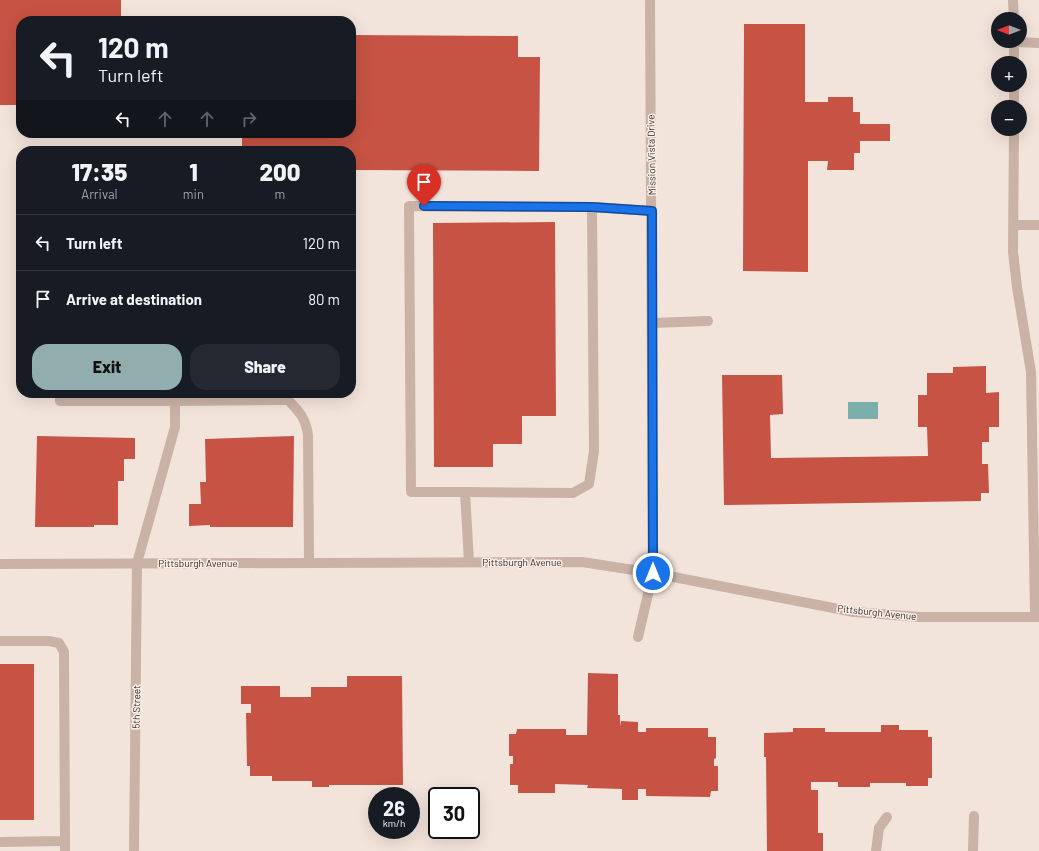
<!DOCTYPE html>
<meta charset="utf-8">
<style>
body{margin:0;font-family:Barlow,sans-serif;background:#242831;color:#f1f3f6;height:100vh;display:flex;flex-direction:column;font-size:15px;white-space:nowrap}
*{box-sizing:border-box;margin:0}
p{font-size:13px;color:#9ea1a6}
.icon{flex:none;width:22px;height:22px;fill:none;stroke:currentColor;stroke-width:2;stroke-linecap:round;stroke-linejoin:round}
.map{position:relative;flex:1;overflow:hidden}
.side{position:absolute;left:16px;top:146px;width:340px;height:252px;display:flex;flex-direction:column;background:#171b24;border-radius:16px;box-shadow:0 4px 16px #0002}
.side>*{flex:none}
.hud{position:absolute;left:16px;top:16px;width:340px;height:122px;border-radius:16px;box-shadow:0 4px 16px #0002;background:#171b24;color:#f1f3f6;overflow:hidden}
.needle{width:26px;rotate:270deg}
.buttons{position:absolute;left:991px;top:12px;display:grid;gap:8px}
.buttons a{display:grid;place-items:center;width:36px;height:36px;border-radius:50%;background:#171b24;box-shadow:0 4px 16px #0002;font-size:20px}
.speed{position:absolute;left:368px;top:787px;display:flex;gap:8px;font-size:20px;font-weight:700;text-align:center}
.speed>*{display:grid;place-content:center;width:52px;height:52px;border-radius:50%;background:#171b24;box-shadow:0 4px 16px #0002;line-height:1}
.speed small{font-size:10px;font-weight:400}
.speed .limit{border:2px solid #111;border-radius:6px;background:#fff;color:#111}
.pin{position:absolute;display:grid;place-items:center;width:34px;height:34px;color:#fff;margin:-41px -17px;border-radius:50% 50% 50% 0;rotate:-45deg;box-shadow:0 0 4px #0007}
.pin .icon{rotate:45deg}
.me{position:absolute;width:44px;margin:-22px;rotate:0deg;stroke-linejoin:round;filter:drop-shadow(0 0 3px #0008)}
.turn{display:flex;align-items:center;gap:14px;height:84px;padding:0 16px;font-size:18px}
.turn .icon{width:52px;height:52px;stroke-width:2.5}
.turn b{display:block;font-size:28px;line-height:34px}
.lanes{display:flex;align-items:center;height:38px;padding:0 16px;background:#0003;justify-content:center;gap:20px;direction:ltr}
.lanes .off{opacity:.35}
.eta{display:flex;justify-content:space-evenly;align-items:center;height:68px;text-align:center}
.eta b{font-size:24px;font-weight:800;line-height:28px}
.action{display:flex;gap:8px;margin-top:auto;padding:8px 16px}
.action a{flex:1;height:46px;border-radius:16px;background:#92adae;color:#111;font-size:16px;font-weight:800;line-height:46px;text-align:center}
.action a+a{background:#242831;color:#f1f3f6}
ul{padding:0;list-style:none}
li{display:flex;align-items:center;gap:12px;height:56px;padding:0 16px;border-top:1px solid #363941}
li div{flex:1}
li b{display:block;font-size:15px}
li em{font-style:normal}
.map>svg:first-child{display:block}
.water{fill:#7aafab}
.building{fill:#c75344}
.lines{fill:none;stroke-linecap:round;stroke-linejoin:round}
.service{stroke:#cab2a7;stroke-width:10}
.minor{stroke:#cab2a7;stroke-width:10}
.route-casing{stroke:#114b97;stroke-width:10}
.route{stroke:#1a73e8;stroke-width:7}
.labels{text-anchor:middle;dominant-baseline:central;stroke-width:3;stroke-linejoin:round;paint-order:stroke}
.street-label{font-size:10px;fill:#362a28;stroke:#faefe7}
</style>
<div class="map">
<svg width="1039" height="851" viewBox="0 0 1039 851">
<rect width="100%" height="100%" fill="#f2e4db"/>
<!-- water -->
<rect class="water" x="848" y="402" width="30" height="17"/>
<!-- building -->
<g class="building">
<path d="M0,0h121v21h-100v84h-21z"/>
<path d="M744,24h61v78h23v-5h25v15h7v12h30v17h-30v12h-6v17h-27l1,-9h-20v111l-65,-1z"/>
<path d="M351,35l167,1v21h22l-1,114 -188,-1v-19h-109v-18h109z"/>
<path d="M555,222l1,194h-34v28h-29v23h-59l-1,-244z"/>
<path d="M986,366v27l13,-1v35h-10v15h-7v22h6l1,29h-8v8l-257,4 -2,-130h60l1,39 -13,1 1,43 157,-2 -1,-29h-9v-32h9v-22h26v-6z"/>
<path d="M37,436l98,2v21h-11v22h-6v44h-24v2h-59z"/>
<path d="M294,436l-1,91h-83v-2l-21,1v-22h12l-1,-22h6l-1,-43z"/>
<rect x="0" y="664" width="34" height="156"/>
<path d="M588,673l30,1v41h2v11l1,-5 17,1v10h8v-4h62v9h8v21l-2,1v7h4v25h-7l-1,6 -64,-1v-7h-8v11h-16v-11l-35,-1 1,-3 -33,-1v9h-37v-8h-8v-21h3v-8h-4v-22h7l1,-5h49v6h21z"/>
<path d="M347,676h55l1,109h-74v2h-17v-6h-40v-5h-22v-10h-3l-1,-53h5v-9h-10v-18h39v11h31v-10h36z"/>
<path d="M881,725h18v5h29v7h4v41h-4v8h-22v-3h-36v4h-32v-5h-27v8h7v43h5v18h-56l-1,-94h-2v-24l29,-1v-4h32v4h56z"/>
</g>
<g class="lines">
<!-- service -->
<g class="service">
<path d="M1013,0l1,19"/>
<path d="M1014,42l25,1"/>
<path d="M1014,63v-22"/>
<path d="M1014,107v-22"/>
<path d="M1014,129l-1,123 4,35 14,85 4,245"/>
<path d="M1014,225h25"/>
<path d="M652,323l56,-2"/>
<path d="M60,393v8h115v26l-38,136"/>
<path d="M288,393v7c11,11 18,19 20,35l1,127"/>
<path d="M175,401l113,-1"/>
<path d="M465,492l108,1 16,-9 5,-33 -2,-244"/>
<path d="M469,562l-4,-70h-54l-2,-286 183,1 60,4"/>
<path d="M638,637l15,-64"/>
<path d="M0,641h49l10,2 5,9 1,189 -65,1"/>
<path d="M65,841v10"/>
<path d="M876,851l3,-23 8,-11"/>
<path d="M973,851l1,-35"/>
</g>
<!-- minor -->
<g class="minor">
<path d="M650,0l3,573"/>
<path d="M0,564l582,-2 71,11 201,39 66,5h119"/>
<path d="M134,851l3,-288"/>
</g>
</g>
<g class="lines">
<defs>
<path id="route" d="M424,206l168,1 60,4 1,362"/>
</defs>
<!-- route casing -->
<use href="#route" class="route-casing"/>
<!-- route -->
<use href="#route" class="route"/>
</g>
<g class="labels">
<!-- street labels -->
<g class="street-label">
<text transform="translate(651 155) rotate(-91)">Mission Vista Drive</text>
<text x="522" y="562">Pittsburgh Avenue</text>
<text x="198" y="563">Pittsburgh Avenue</text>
<text transform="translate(877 612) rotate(6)">Pittsburgh Avenue</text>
<text transform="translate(136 707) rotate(-89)">5th Street</text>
</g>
</g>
</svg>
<div class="buttons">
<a><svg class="needle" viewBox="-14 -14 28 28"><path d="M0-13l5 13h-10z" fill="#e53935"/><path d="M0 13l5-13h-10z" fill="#9ea1a6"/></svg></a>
<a>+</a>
<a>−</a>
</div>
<div class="speed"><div>26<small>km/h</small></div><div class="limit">30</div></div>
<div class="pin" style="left:424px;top:206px;background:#d93025"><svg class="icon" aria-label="arrive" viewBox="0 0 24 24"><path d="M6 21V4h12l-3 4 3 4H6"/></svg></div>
<svg class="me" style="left:653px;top:573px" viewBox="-20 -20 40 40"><circle r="17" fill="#1a73e8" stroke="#fff" stroke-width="3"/><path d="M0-11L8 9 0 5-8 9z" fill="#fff"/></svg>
<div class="hud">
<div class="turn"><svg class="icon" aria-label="left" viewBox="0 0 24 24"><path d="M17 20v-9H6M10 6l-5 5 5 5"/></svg><div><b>120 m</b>Turn left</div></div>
<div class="lanes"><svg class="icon" aria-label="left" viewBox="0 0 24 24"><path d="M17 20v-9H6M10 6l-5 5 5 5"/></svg><svg class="icon off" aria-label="ahead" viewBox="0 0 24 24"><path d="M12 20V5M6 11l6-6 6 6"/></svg><svg class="icon off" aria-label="ahead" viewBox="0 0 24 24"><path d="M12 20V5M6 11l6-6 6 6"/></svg><svg class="icon off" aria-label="right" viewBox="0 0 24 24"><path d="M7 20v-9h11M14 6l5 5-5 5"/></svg></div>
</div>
<section class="side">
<div class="eta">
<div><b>17:35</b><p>Arrival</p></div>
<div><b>1</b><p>min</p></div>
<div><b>200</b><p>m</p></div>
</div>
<ul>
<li><svg class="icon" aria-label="left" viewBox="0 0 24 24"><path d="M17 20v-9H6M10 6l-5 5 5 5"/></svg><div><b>Turn left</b></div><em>120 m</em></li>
<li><svg class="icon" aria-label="arrive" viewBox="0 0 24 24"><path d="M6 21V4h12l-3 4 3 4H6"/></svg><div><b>Arrive at destination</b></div><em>80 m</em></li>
</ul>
<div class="action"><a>Exit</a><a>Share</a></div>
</section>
</div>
